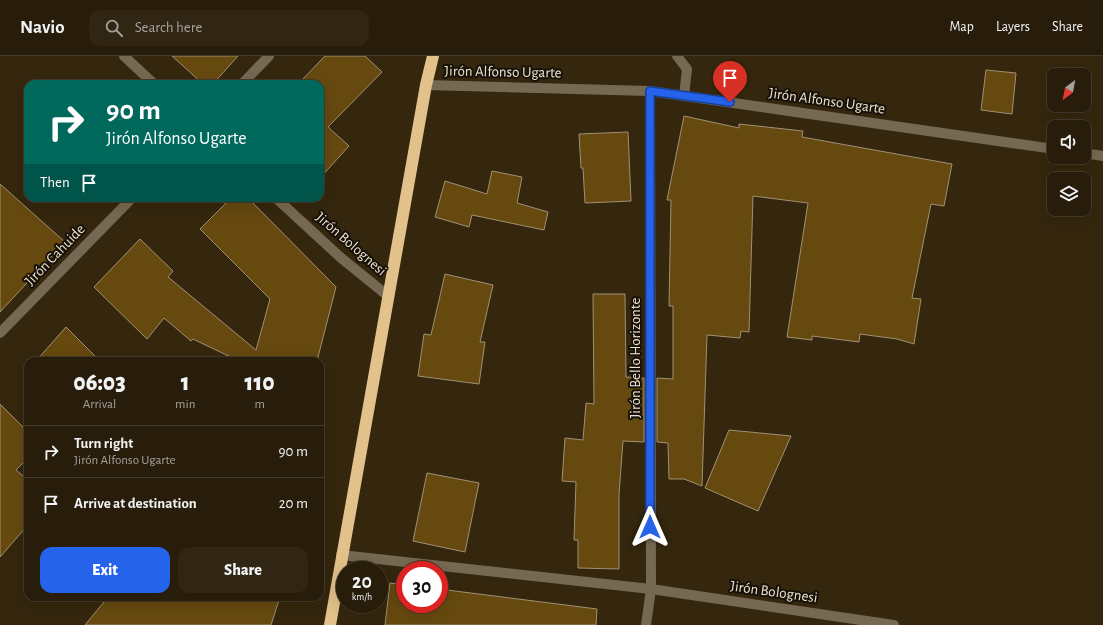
<!DOCTYPE html>
<meta charset="utf-8">
<style>
body{margin:0;font-family:"Alegreya Sans",sans-serif;background:#302613;color:#f1f3f6;height:100vh;display:flex;flex-direction:column;font-size:15px;white-space:nowrap}
*{box-sizing:border-box;margin:0}
p{font-size:13px;color:#a5a29c}
.icon{flex:none;width:22px;height:22px;fill:none;stroke:currentColor;stroke-width:2;stroke-linecap:round;stroke-linejoin:round}
.map{position:relative;flex:1;overflow:hidden}
.side{position:absolute;left:24px;top:301px;width:300px;height:244px;display:flex;flex-direction:column;background:#281d0a;border-radius:12px;box-shadow:0 4px 16px #0002,0 0 0 1px #443b2b}
.side>*{flex:none}
.top-card{position:absolute;left:24px;top:24px;width:300px;height:122px;border-radius:12px;box-shadow:0 4px 16px #0002,0 0 0 1px #443b2b;background:#00695c;color:#fff;overflow:hidden}
.needle{width:26px;rotate:212deg}
.fabs{position:absolute;left:1047px;top:12px;display:grid;gap:8px}
.fabs a{display:grid;place-items:center;width:44px;height:44px;border-radius:8px;background:#281d0a;box-shadow:0 4px 16px #0002,0 0 0 1px #443b2b;font-size:20px}
.speed{position:absolute;left:336px;top:505px;display:flex;gap:8px;font-size:20px;font-weight:700;text-align:center}
.speed>*{display:grid;place-content:center;width:52px;height:52px;border-radius:50%;background:#281d0a;box-shadow:0 4px 16px #0002,0 0 0 1px #443b2b;line-height:1}
.speed small{font-size:10px;font-weight:400}
.speed .limit{border:6px solid #d22;background:#fff;color:#111}
.pin{position:absolute;display:grid;place-items:center;width:34px;height:34px;color:#fff;margin:-41px -17px;border-radius:50% 50% 50% 0;rotate:-45deg;box-shadow:0 0 4px #0007}
.pin .icon{rotate:45deg}
.me{position:absolute;width:44px;margin:-22px;rotate:0deg;stroke-linejoin:round;filter:drop-shadow(0 0 3px #0008)}
.turn{display:flex;align-items:center;gap:14px;height:84px;padding:0 16px;font-size:18px}
.turn .icon{width:52px;height:52px;stroke-width:2.5}
.turn b{display:block;font-size:28px;line-height:34px}
.then{display:flex;align-items:center;height:38px;padding:0 16px;background:#0003;gap:8px;font-size:15px}
.eta{display:flex;justify-content:space-evenly;align-items:center;height:68px;text-align:center}
.eta b{font-size:24px;font-weight:800;line-height:28px}
.button{display:flex;gap:8px;margin-top:auto;padding:8px 16px}
.button a{flex:1;height:46px;border-radius:12px;background:#2563eb;color:#fff;font-size:16px;font-weight:800;line-height:46px;text-align:center}
.button a+a{background:#302613;color:#f1f3f6}
ul{padding:0;list-style:none}
li{display:flex;align-items:center;gap:12px;height:52px;padding:0 16px;border-top:1px solid #443b2b}
li div{flex:1}
li b{display:block;font-size:15px}
li em{font-style:normal}
header{display:flex;align-items:center;gap:24px;box-sizing:border-box;height:56px;padding:0 20px;background:#281d0a;border-bottom:1px solid #443b2b}
header strong{font-size:19px}
nav{display:flex;gap:22px;margin-inline-start:auto;font-size:14px}
.search{width:280px;height:36px;background:#302613;display:flex;align-items:center;gap:10px;box-sizing:border-box;padding:0 14px;border-radius:12px;color:#a5a29c;font-size:15px}
.map>svg:first-child{display:block}
.building{fill:#66490f;stroke:#a19075}
.lines{fill:none;stroke-linecap:round;stroke-linejoin:round}
.minor{stroke:#766953;stroke-width:10}
.highway{stroke:#e2c18a;stroke-width:12}
.route-casing{stroke:#184099;stroke-width:10}
.route{stroke:#2563eb;stroke-width:7}
.labels{text-anchor:middle;dominant-baseline:central;stroke-width:4;stroke-linejoin:round;paint-order:stroke}
.street-label{font-size:15px;fill:#ece3d4;stroke:#171107}
</style>
<header>
<strong>Navio</strong>
<div class="search"><svg class="icon" aria-label="search" viewBox="0 0 24 24"><circle cx="10" cy="10" r="6"/><path d="M15 15l6 6"/></svg>Search here</div>
<nav><a>Map</a><a>Layers</a><a>Share</a></nav>
</header>
<div class="map">
<svg width="1103" height="569" viewBox="0 0 1103 569">
<rect width="100%" height="100%" fill="#35270e"/>
<!-- building -->
<g class="building">
<path d="M172,0h66l-25,28h-10z"/>
<path d="M325,0h40l17,16 -54,55 21,19 -29,32v-94h-22z"/>
<path d="M986,14l30,3 -4,41 -31,-4z"/>
<path d="M684,60l55,12v-4l64,7 -1,6 150,27 -8,42 -13,-2 -19,94 9,1 -7,45 -17,-5 -37,-5 -1,8 -47,-6v4l-25,-3 21,-134 -55,-7 -4,136 -8,-1 -1,7 -33,-3 -5,151 -18,-7h-15l-1,-36 -11,-1v-64l16,1v-73h-4l2,-106h-4z"/>
<path d="M628,76l3,69 -46,2 -2,-35h-2l-2,-34z"/>
<path d="M492,115l30,6 -5,26 31,9 -4,18 -72,-15 -3,12 -34,-10 10,-36 42,13z"/>
<path d="M0,128l65,58 -65,70z"/>
<path d="M231,142h17l88,89 -19,74h-78l-46,-22 -2,2 -27,-23 -17,21 -53,-52 46,-48 33,32 -5,6 88,73 14,-51 -70,-70z"/>
<path d="M445,218l48,11 -13,57h5l-6,42 -61,-8 6,-42 7,1z"/>
<path d="M593,238h32l1,83 18,1v64l-21,-1 -4,53v75l-41,-1v-28h-4l2,-58 -14,-1 3,-43 18,2 3,-37 8,1z"/>
<path d="M66,271l34,34h-64z"/>
<path d="M0,348l28,28v26l-12,12 12,10v45l-28,32z"/>
<path d="M729,374l62,6 -33,75 -53,-23z"/>
<path d="M427,417l52,10 -14,69 -52,-11z"/>
<path d="M390,527l15,2v19h34v-15l158,20 -1,16h-211z"/>
<path d="M108,541h172l-9,28h-186z"/>
</g>
<g class="lines">
<!-- minor -->
<g class="minor">
<path d="M124,0l30,28"/>
<path d="M677,0l10,13 -3,27"/>
<path d="M242,28l27,-28"/>
<path d="M426,29l224,6 404,58"/>
<path d="M1084,97l19,3"/>
<path d="M276,142l64,59 48,39"/>
<path d="M0,277l132,-135"/>
<path d="M341,499l310,34 243,36"/>
<path d="M646,569l5,-36 -1,-498"/>
</g>
<!-- highway -->
<path class="highway" d="M330,569l96,-540 7,-29"/>
</g>
<g class="lines">
<defs>
<path id="route" d="M650,471v-436l80,11"/>
</defs>
<!-- route casing -->
<use href="#route" class="route-casing"/>
<!-- route -->
<use href="#route" class="route"/>
</g>
<g class="labels">
<!-- street labels -->
<g class="street-label">
<text transform="translate(503 16) rotate(1)">Jirón Alfonso Ugarte</text>
<text transform="translate(827 45) rotate(8)">Jirón Alfonso Ugarte</text>
<text transform="translate(351 188) rotate(41)">Jirón Bolognesi</text>
<text transform="translate(55 199) rotate(-46)">Jirón Cahuide</text>
<text transform="translate(635 302) rotate(-90)">Jirón Bello Horizonte</text>
<text transform="translate(774 536) rotate(8)">Jirón Bolognesi</text>
</g>
</g>
</svg>
<div class="fabs">
<a><svg class="needle" viewBox="-14 -14 28 28"><path d="M0-13l5 13h-10z" fill="#e53935"/><path d="M0 13l5-13h-10z" fill="#a5a29c"/></svg></a>
<a><svg class="icon" aria-label="sound" viewBox="0 0 24 24"><path d="M4 9h4l5-4v14l-5-4H4zM17 9q2 3 0 6"/></svg></a>
<a><svg class="icon" aria-label="layers" viewBox="0 0 24 24"><path d="M12 4l9 5-9 5-9-5zM3 14l9 5 9-5"/></svg></a>
</div>
<div class="speed"><div>20<small>km/h</small></div><div class="limit">30</div></div>
<div class="pin" style="left:730px;top:46px;background:#d93025"><svg class="icon" aria-label="arrive" viewBox="0 0 24 24"><path d="M6 21V4h12l-3 4 3 4H6"/></svg></div>
<svg class="me" style="left:650px;top:471px" viewBox="-20 -20 40 40"><path d="M0-17L14 15 0 8-14 15z" fill="#2563eb" stroke="#fff" stroke-width="4"/></svg>
<div class="top-card">
<div class="turn"><svg class="icon" aria-label="right" viewBox="0 0 24 24"><path d="M7 20v-9h11M14 6l5 5-5 5"/></svg><div><b>90 m</b>Jirón Alfonso Ugarte</div></div>
<div class="then">Then<svg class="icon" aria-label="arrive" viewBox="0 0 24 24"><path d="M6 21V4h12l-3 4 3 4H6"/></svg></div>
</div>
<section class="side">
<div class="eta">
<div><b>06:03</b><p>Arrival</p></div>
<div><b>1</b><p>min</p></div>
<div><b>110</b><p>m</p></div>
</div>
<ul>
<li><svg class="icon" aria-label="right" viewBox="0 0 24 24"><path d="M7 20v-9h11M14 6l5 5-5 5"/></svg><div><b>Turn right</b><p>Jirón Alfonso Ugarte</p></div><em>90 m</em></li>
<li><svg class="icon" aria-label="arrive" viewBox="0 0 24 24"><path d="M6 21V4h12l-3 4 3 4H6"/></svg><div><b>Arrive at destination</b></div><em>20 m</em></li>
</ul>
<div class="button"><a>Exit</a><a>Share</a></div>
</section>
</div>
